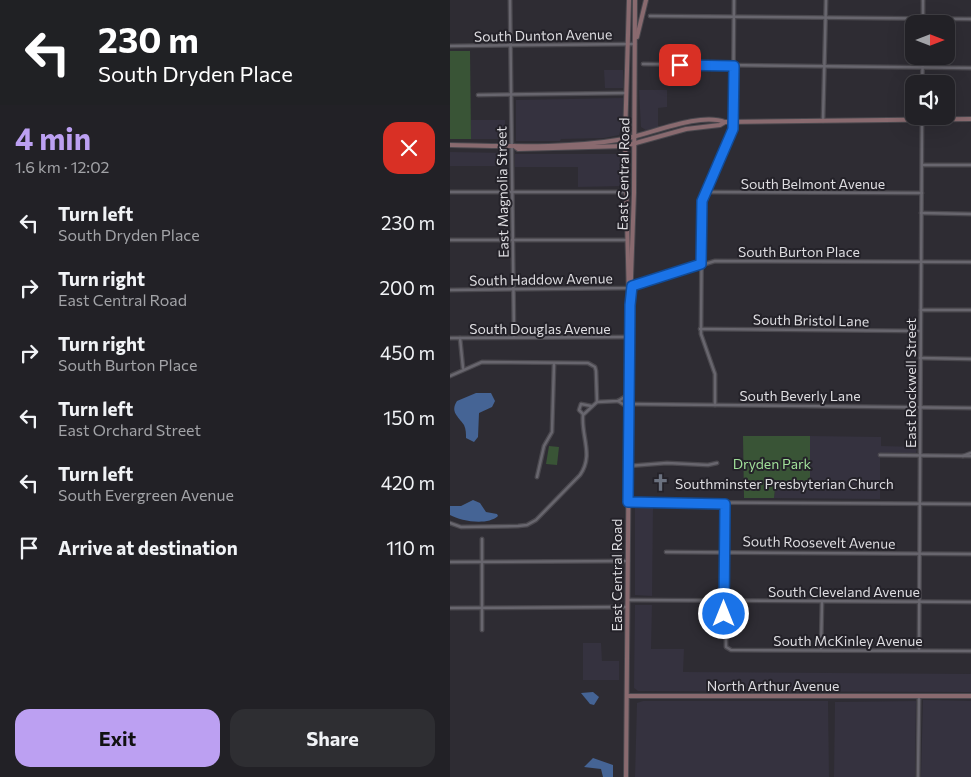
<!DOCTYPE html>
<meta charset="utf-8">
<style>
body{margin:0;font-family:Commissioner,sans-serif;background:#2e2e32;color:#f1f3f6;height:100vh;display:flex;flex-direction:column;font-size:19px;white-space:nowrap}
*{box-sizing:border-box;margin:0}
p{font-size:16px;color:#a2a3a7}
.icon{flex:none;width:28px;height:28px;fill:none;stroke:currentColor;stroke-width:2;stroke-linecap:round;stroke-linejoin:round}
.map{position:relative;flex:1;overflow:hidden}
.panel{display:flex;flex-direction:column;background:#222126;width:450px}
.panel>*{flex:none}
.guide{background:#202124;color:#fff;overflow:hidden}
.needle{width:32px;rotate:90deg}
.tools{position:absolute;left:455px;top:15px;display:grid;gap:10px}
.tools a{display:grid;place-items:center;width:50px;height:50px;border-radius:10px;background:#222126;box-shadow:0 5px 20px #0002,0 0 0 1px #3f3e43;font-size:25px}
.pin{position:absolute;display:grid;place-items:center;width:42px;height:42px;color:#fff;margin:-21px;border-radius:10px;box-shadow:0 2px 8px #0006}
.me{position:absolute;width:55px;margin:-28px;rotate:0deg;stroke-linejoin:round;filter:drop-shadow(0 0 4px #0008)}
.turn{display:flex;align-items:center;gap:18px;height:105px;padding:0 15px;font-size:22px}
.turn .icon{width:65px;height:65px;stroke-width:2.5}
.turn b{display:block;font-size:35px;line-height:42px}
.round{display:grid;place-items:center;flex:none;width:52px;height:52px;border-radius:15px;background:#2e2e32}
.headline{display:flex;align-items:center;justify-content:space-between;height:85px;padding:0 15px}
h1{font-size:30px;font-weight:700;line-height:38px;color:#bca0f2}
.primary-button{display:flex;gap:10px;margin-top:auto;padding:10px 15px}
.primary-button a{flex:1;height:58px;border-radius:15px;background:#bca0f2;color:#111;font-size:20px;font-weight:700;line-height:58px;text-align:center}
.primary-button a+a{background:#2e2e32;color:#f1f3f6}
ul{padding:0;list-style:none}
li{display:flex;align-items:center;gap:15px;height:65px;padding:0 15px}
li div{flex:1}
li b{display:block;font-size:19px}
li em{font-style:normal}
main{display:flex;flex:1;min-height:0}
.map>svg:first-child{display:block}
.built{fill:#35323f}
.green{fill:#395436}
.water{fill:#456495}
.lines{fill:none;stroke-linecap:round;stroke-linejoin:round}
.street-casing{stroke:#4a484e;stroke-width:5}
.secondary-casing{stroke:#4a484e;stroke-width:6}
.street{stroke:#68666e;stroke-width:2.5}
.secondary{stroke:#896a6f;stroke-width:4}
.route-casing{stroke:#114b97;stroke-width:12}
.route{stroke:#1a73e8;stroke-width:9}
.labels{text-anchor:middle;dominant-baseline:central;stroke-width:4;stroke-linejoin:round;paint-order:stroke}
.street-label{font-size:14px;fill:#dddce0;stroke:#242229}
.park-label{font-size:14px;fill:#a0df99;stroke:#242229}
.poi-label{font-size:14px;fill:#dddce0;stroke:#242229;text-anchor:start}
</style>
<main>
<section class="panel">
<div class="guide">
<div class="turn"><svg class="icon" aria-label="left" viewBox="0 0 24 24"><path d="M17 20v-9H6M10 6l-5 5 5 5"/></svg><div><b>230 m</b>South Dryden Place</div></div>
</div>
<div class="headline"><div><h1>4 min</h1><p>1.6 km · 12:02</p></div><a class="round" style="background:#d93025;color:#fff"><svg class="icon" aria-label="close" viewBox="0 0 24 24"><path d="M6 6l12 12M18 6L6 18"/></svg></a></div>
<ul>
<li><svg class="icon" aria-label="left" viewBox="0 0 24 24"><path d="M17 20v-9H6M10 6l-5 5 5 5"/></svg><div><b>Turn left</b><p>South Dryden Place</p></div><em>230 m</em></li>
<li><svg class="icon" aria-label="right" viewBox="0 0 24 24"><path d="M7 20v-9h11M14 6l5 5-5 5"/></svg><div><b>Turn right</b><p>East Central Road</p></div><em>200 m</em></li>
<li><svg class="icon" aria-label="right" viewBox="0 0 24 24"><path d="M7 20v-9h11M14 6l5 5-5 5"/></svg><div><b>Turn right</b><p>South Burton Place</p></div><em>450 m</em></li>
<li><svg class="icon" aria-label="left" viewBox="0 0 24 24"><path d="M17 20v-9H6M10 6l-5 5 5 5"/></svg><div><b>Turn left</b><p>East Orchard Street</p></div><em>150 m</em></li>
<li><svg class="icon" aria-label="left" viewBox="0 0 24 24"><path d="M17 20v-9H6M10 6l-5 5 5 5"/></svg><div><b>Turn left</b><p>South Evergreen Avenue</p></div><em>420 m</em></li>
<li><svg class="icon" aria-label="arrive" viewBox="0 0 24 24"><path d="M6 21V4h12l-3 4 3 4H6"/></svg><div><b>Arrive at destination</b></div><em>110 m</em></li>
</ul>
<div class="primary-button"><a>Exit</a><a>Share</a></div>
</section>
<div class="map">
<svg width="521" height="777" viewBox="0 0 521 777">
<rect width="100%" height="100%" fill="#2e2c33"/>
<!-- built -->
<g class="built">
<path d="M154,70h19v18h-18z"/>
<path d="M189,90h28v17l-9,1v19l-12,3 -5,-3z"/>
<path d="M173,98v22l-4,15 -15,3 -43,1 -1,2h-44v-41z"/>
<rect x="21" y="120" width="34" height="19"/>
<path d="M0,152l58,1v13h-58z"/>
<path d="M65,154h104l4,5v27l-45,1v-20h-63z"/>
<path d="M360,436l71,1v9l36,1 -1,7 -36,1v44l-106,-1 1,-9h35z"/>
<path d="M185,508h18l-1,88 -17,-1z"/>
<path d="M185,605h17l-1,44h33l-1,23 288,2v18l-333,-1 -4,-3z"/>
<path d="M133,643h18l1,18h17v19h-36z"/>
<path d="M473,700l48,1v76h-50z"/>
<path d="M193,701h185l1,76h-194l2,-74z"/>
<path d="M466,701l-1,76h-81l1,-75z"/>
</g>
<!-- green -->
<g class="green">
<path d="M0,51h20l1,88h-21z"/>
<path d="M293,436h67v53h-35l-1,9h-30z"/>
<path d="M99,446l10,1 -2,18 -11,-1z"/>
</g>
<!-- water -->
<g class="water">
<path d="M26,393h15l4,8 -3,6 -13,6 -1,24 -4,5 -8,-4c0,-4 0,-9 -2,-13 -6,-9 -14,-13 -7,-24z"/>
<path d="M23,500l7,3 6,9 11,2 1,2c-11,10 -37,5 -48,-1v-9h11z"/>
<path d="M143,692l6,5 -5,8 -4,-1 -9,-11z"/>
<path d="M143,758l20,7v12h-10l-2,-8 -17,-2z"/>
</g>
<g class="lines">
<defs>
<g id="street">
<path d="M60,0l4,337"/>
<path d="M473,0v24"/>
<path d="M200,16l321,3"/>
<path d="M0,46l185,-2"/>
<path d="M193,64l328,4"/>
<path d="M472,84l1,-28"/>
<path d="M28,95l148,-2"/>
<path d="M373,121l3,-121"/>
<path d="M473,165h48"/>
<path d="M0,192h177"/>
<path d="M254,192l218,1"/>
<path d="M471,213l50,1"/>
<path d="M0,240h177"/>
<path d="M0,290l177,-2 88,-27 256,1"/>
<path d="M471,310h50"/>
<path d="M250,329l220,2"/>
<path d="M0,338l179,-1"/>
<path d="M10,338l3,30"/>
<path d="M470,358l51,1"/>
<path d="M0,376l32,-14 106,1 7,4 1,4 1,31"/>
<path d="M168,401l11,7"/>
<path d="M179,404l342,4"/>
<path d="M265,405v-31l-14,-40 1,-133 31,-72 1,-129"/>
<path d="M133,414l-4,-4 2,-6 10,2"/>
<path d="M430,455l91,1"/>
<path d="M513,456l8,-3"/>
<path d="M178,466l39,-3 41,2 9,-2"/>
<path d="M87,477l7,-31 8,-14 2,-68"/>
<path d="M178,502l343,2"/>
<path d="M275,504l1,143 5,3 240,1"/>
<path d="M0,523l11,4 57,-1 9,-1 9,-5 44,-45c14,-20 1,-38 3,-60l14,-13 21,-1 10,-6"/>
<path d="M32,539v91"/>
<path d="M216,552l305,2"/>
<path d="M0,562l178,-1"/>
<path d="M178,600l343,2"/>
<path d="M0,608l177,-1"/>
<path d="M371,649l1,-48"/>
<path d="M469,650l3,-534"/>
<path d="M468,777l1,-81"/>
</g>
<g id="secondary">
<path d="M179,0l-4,139 4,161"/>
<path d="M187,37l9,-37"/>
<path d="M0,145c57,1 117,4 174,-6 27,-5 75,-27 101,-17"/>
<path d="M64,146l4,3 107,-3 61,-17 34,-4 5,-3 246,-3"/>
<path d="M177,696h344"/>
<path d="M176,777l4,-472 4,-112 1,-193"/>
</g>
</defs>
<!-- street casing -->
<use href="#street" class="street-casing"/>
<!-- secondary casing -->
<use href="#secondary" class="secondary-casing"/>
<!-- street -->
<use href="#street" class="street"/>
<!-- secondary -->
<use href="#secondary" class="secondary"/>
</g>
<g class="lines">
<defs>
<path id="route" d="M230,65l54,1 -1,63 -31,72 -1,63 -69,22 -2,19 -2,197 97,2 -1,110"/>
</defs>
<!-- route casing -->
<use href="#route" class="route-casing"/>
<!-- route -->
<use href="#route" class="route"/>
</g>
<!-- icons -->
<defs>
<symbol id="church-bare" viewBox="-9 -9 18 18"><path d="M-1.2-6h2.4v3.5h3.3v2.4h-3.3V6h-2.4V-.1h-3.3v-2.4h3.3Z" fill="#6b7280" stroke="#242229" stroke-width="2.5" paint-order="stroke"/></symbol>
</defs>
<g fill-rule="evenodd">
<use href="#church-bare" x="198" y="470" width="25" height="25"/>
</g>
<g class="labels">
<!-- street labels -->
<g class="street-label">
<text transform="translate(93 35) rotate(-1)">South Dunton Avenue</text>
<text transform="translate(173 174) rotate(-89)">East Central Road</text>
<text x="363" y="183">South Belmont Avenue</text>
<text transform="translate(52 192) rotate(-91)">East Magnolia Street</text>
<text x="349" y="251">South Burton Place</text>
<text transform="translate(91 279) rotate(-1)">South Haddow Avenue</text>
<text transform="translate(361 320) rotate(1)">South Bristol Lane</text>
<text x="90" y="328">South Douglas Avenue</text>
<text transform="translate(460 383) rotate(-90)">East Rockwell Street</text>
<text x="350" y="395">South Beverly Lane</text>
<text transform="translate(369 542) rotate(1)">South Roosevelt Avenue</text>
<text transform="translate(166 575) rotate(-90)">East Central Road</text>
<text x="394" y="591">South Cleveland Avenue</text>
<text x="398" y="640">South McKinley Avenue</text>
<text x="323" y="685">North Arthur Avenue</text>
</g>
<!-- park labels -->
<g class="park-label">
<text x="322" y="463">Dryden Park</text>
</g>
<!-- poi labels -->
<g class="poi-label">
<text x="225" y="483">Southminster Presbyterian Church</text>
</g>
</g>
</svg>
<div class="tools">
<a><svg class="needle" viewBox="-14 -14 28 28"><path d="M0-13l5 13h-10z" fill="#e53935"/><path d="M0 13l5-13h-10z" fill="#a2a3a7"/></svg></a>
<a><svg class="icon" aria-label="sound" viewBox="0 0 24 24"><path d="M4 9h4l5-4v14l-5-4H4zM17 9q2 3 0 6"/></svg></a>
</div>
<div class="pin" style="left:230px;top:65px;background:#d93025"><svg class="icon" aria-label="arrive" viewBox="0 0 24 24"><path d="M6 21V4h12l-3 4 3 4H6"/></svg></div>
<svg class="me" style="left:274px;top:614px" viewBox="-20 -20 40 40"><circle r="17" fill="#1a73e8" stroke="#fff" stroke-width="3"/><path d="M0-11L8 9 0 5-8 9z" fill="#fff"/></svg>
</div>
</main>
